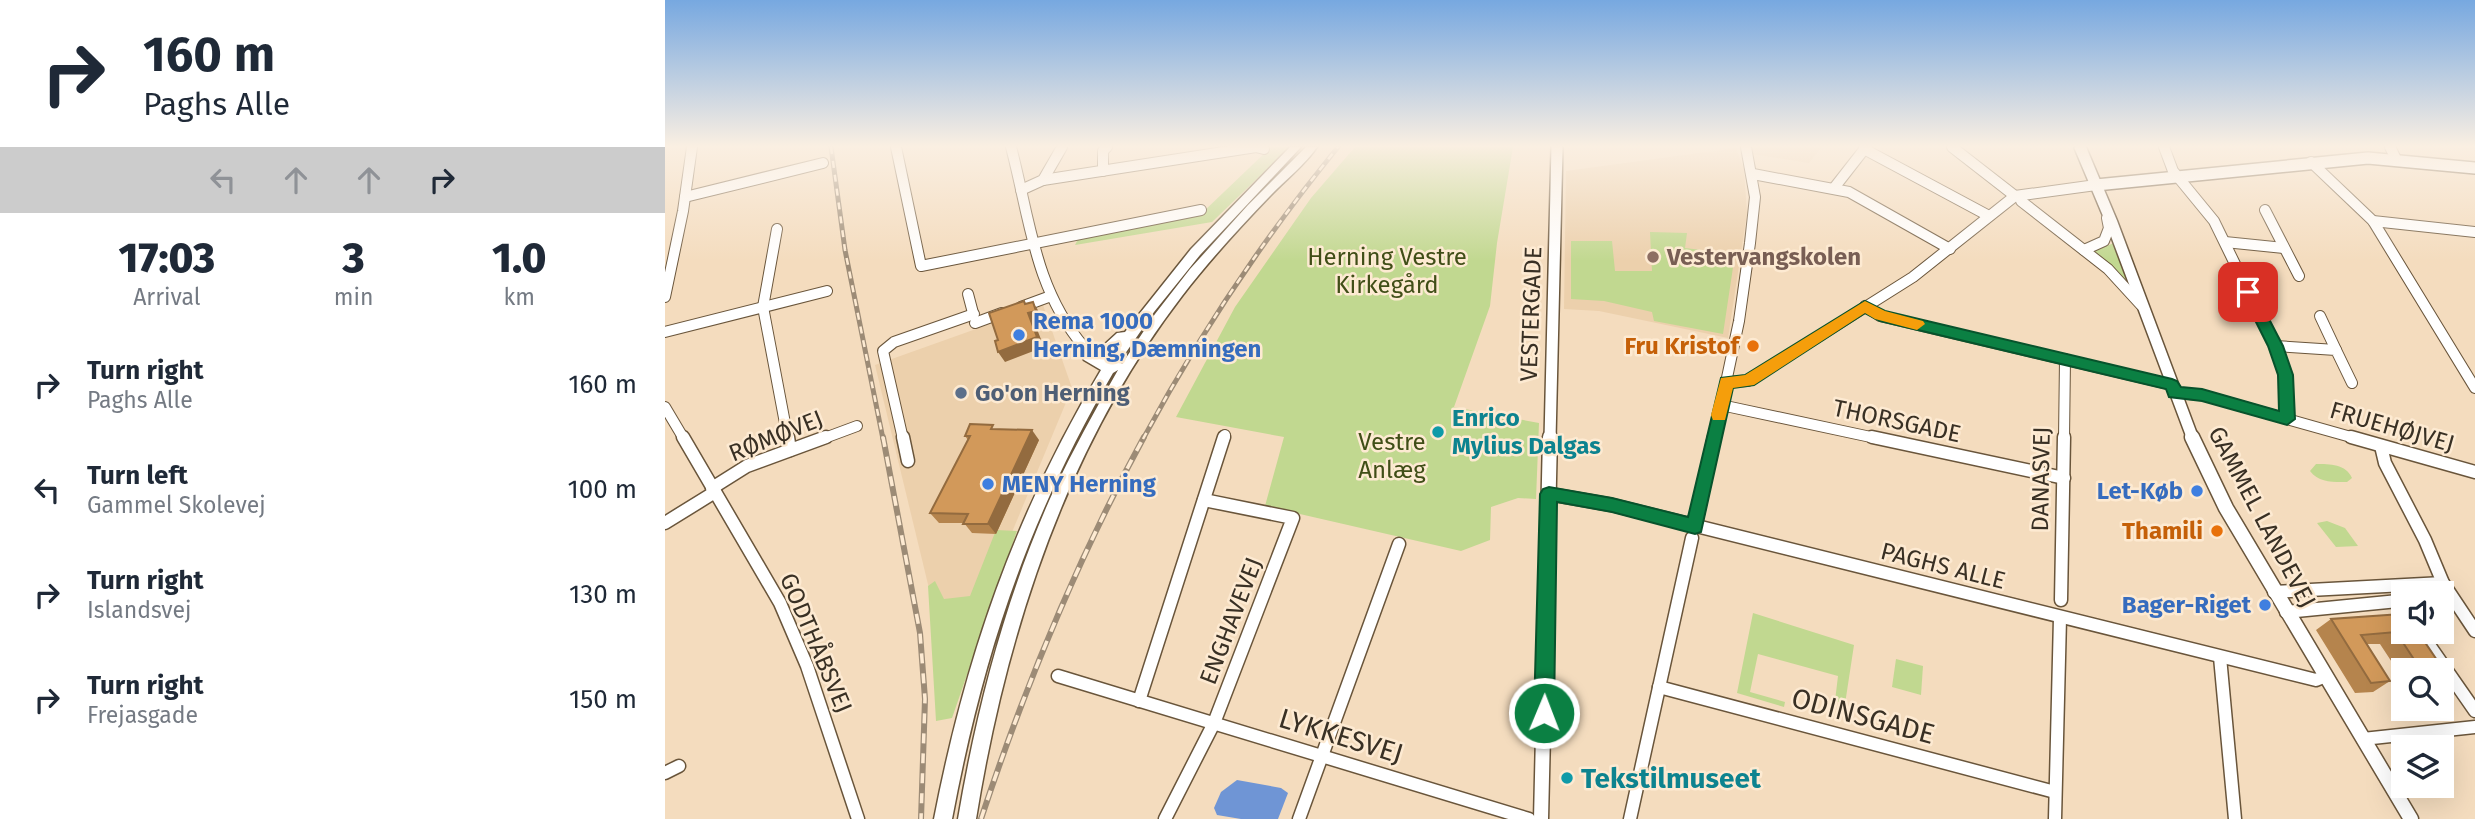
<!DOCTYPE html>
<meta charset="utf-8">
<style>
body{margin:0;font-family:"Fira Sans",sans-serif;background:#f6f6f7;color:#1f2937;height:100vh;display:flex;flex-direction:column;font-size:26px;white-space:nowrap}
*{box-sizing:border-box;margin:0}
p{font-size:23px;color:#747a83}
.icon{flex:none;width:38px;height:38px;fill:none;stroke:currentColor;stroke-width:2;stroke-linecap:round;stroke-linejoin:round}
.map{position:relative;flex:1;overflow:hidden}
.panel{display:flex;flex-direction:column;background:#fff;width:665px}
.panel>*{flex:none}
.hud{background:#fff;color:#1f2937;overflow:hidden}
.controls{position:absolute;left:1726px;top:581px;display:grid;gap:14px}
.controls a{display:grid;place-items:center;width:63px;height:63px;border-radius:0px;background:#fff;box-shadow:0 7px 28px #0002;font-size:35px}
.pin{position:absolute;display:grid;place-items:center;width:60px;height:60px;color:#fff;margin:-30px;border-radius:14px;box-shadow:0 4px 10px #0006}
.me{position:absolute;width:77px;margin:-38px;rotate:1deg;stroke-linejoin:round;filter:drop-shadow(0 0 5px #0008)}
.turn{display:flex;align-items:center;gap:24px;height:147px;padding:0 28px;font-size:32px}
.turn .icon{width:91px;height:91px;stroke-width:2.5}
.turn b{display:block;font-size:49px;line-height:60px}
.lanes{display:flex;align-items:center;height:66px;padding:0 28px;background:#0003;justify-content:center;gap:35px;direction:ltr}
.lanes .off{opacity:.35}
.eta{display:flex;justify-content:space-evenly;align-items:center;height:119px;text-align:center}
.eta b{font-size:42px;font-weight:800;line-height:49px}
ul{padding:0;list-style:none}
li{display:flex;align-items:center;gap:21px;height:105px;padding:0 28px}
li div{flex:1}
li b{display:block;font-size:26px}
li em{font-style:normal}
main{display:flex;flex:1;min-height:0}
.map>svg:first-child{display:block}
.built{fill:#ecd0ac}
.green{fill:#c1d890}
.water{fill:#6f95d5}
.lines{fill:none;stroke-linecap:round;stroke-linejoin:round}
.minor-far1-casing{stroke:#69553b;stroke-width:12}
.minor-casing{stroke:#69553b;stroke-width:15}
.tertiary-far1-casing{stroke:#69553b;stroke-width:14}
.tertiary-casing{stroke:#69553b;stroke-width:17}
.secondary-casing{stroke:#69553b;stroke-width:3}
.minor-far1{stroke:#fff;stroke-width:10}
.minor{stroke:#fff;stroke-width:12}
.tertiary-far1{stroke:#fff;stroke-width:11}
.tertiary{stroke:#fff;stroke-width:14}
.secondary{fill:#fff;fill-rule:evenodd}
.rail-far1-casing{stroke:#9c8b76;stroke-width:5}
.rail-casing{stroke:#9c8b76;stroke-width:6}
.rail-far1{stroke:#fdead2;stroke-width:2.5;stroke-dasharray:7;stroke-linecap:butt}
.rail{stroke:#fdead2;stroke-width:3.5;stroke-dasharray:10;stroke-linecap:butt}
.wall{fill:#b5844d}
.shaded-wall{fill:#936b3f}
.building{fill:#d2995a;stroke:#936b3f;stroke-width:2}
.route{fill:#0b8043;stroke:#07532c;stroke-width:2}
.slow{fill:#f59e0b}
.education-dot{fill:#8d6e63;stroke:#fdead2;stroke-width:2.5}
.shop-dot{fill:#3f7fe0;stroke:#fdead2;stroke-width:2.5}
.food-dot{fill:#e8710a;stroke:#fdead2;stroke-width:2.5}
.service-dot{fill:#5c6f8a;stroke:#fdead2;stroke-width:2.5}
.culture-dot{fill:#0f9aa8;stroke:#fdead2;stroke-width:2.5}
.labels{text-anchor:middle;dominant-baseline:central;stroke-width:5;stroke-linejoin:round;paint-order:stroke}
.park-label{font-size:24px;fill:#404e17;stroke:#fdead2}
.education-label{font-size:24px;font-weight:bold;fill:#785e54;stroke:#fdead2;text-anchor:start}
.street-label{font-size:24px;fill:#393024;stroke:#fdead2}
.shop-label{font-size:24px;font-weight:bold;fill:#366cbe;stroke:#fdead2;text-anchor:start}
.food-label{font-size:24px;font-weight:bold;fill:#c56008;stroke:#fdead2;text-anchor:end}
.service-label{font-size:24px;font-weight:bold;fill:#4e5e75;stroke:#fdead2;text-anchor:start}
.culture-label{font-size:24px;font-weight:bold;fill:#0d838f;stroke:#fdead2;text-anchor:start}
.near-street-label{font-size:28px;fill:#393024;stroke:#fdead2}
.near-culture-label{font-size:28px;font-weight:bold;fill:#0d838f;stroke:#fdead2;text-anchor:start}
</style>
<main>
<section class="panel">
<div class="hud">
<div class="turn"><svg class="icon" aria-label="right" viewBox="0 0 24 24"><path d="M7 20v-9h11M14 6l5 5-5 5"/></svg><div><b>160 m</b>Paghs Alle</div></div>
<div class="lanes"><svg class="icon off" aria-label="left" viewBox="0 0 24 24"><path d="M17 20v-9H6M10 6l-5 5 5 5"/></svg><svg class="icon off" aria-label="ahead" viewBox="0 0 24 24"><path d="M12 20V5M6 11l6-6 6 6"/></svg><svg class="icon off" aria-label="ahead" viewBox="0 0 24 24"><path d="M12 20V5M6 11l6-6 6 6"/></svg><svg class="icon" aria-label="right" viewBox="0 0 24 24"><path d="M7 20v-9h11M14 6l5 5-5 5"/></svg></div>
</div>
<div class="eta">
<div><b>17:03</b><p>Arrival</p></div>
<div><b>3</b><p>min</p></div>
<div><b>1.0</b><p>km</p></div>
</div>
<ul>
<li><svg class="icon" aria-label="right" viewBox="0 0 24 24"><path d="M7 20v-9h11M14 6l5 5-5 5"/></svg><div><b>Turn right</b><p>Paghs Alle</p></div><em>160 m</em></li>
<li><svg class="icon" aria-label="left" viewBox="0 0 24 24"><path d="M17 20v-9H6M10 6l-5 5 5 5"/></svg><div><b>Turn left</b><p>Gammel Skolevej</p></div><em>100 m</em></li>
<li><svg class="icon" aria-label="right" viewBox="0 0 24 24"><path d="M7 20v-9h11M14 6l5 5-5 5"/></svg><div><b>Turn right</b><p>Islandsvej</p></div><em>130 m</em></li>
<li><svg class="icon" aria-label="right" viewBox="0 0 24 24"><path d="M7 20v-9h11M14 6l5 5-5 5"/></svg><div><b>Turn right</b><p>Frejasgade</p></div><em>150 m</em></li>
</ul>
</section>
<div class="map">
<svg width="1810" height="819" viewBox="0 0 1810 819">
<rect width="100%" height="100%" fill="#f4dcbe"/>
<!-- built -->
<g class="built">
<path d="M1086,147h71l-13,16 -57,-9z"/>
<path d="M1071,148l8,21 3,44 -19,125 -129,-27 -35,-2 2,-138z"/>
<path d="M378,305l29,83 -89,214 -50,3 -58,-240z"/>
</g>
<!-- green -->
<g class="green">
<path d="M606,147h19l-78,75 -137,23 3,-6 124,-26z"/>
<path d="M690,147h158l-16,96 -7,63 -36,101 85,16 -3,76 -18,-1 -27,9 -1,33 -29,11 -196,-45 19,-69 -108,-20 59,-110 76,-109z"/>
<path d="M985,232l37,1 -2,15 50,6 -12,80 -69,-13 -2,-9 -48,-11 -33,-2v-58h41l3,30h37z"/>
<path d="M1449,243l18,41 -39,-29 1,-4z"/>
<path d="M1651,464c14,0 30,0 36,14l-5,4c-14,0 -28,1 -37,-11z"/>
<path d="M1662,521l18,7 13,18 -22,1 -19,-24z"/>
<path d="M331,530l21,1 -65,187 -16,3 -8,-135 7,-5 9,18 26,-3z"/>
<path d="M1088,613l101,32 -9,59 -10,-3 3,-25 -80,-22 -8,38 35,10 -1,5 -47,-14z"/>
<path d="M1231,659l27,7 -2,29 -29,-8z"/>
</g>
<!-- water -->
<path class="water" d="M572,780l44,8 7,5 -10,26h-37l-24,-4 -3,-7 7,-16z"/>
<g class="lines">
<defs>
<g id="minor-far1">
<path d="M231,147l25,119 280,-56"/>
<path d="M346,147c19,72 23,141 73,200"/>
<path d="M1287,147l63,49"/>
<path d="M1499,147l9,24 41,50 61,125 11,29 1,44"/>
<path d="M1725,147l6,12"/>
<path d="M1199,149l125,67"/>
<path d="M1646,162l62,59 102,167"/>
<path d="M438,171v-20l4,-4"/>
<path d="M1088,174l96,18 101,57"/>
<path d="M378,180l213,-33 8,2"/>
<path d="M1169,188l32,-41"/>
<path d="M356,190l22,-10 19,-33"/>
<path d="M20,197l138,-34"/>
<path d="M1356,201l87,68 33,36"/>
<path d="M1600,210l34,66"/>
<path d="M1708,221l102,11"/>
<path d="M112,229l-14,78 25,132"/>
<path d="M1560,242l59,6"/>
<path d="M1419,250l20,-9 5,-13 -2,-10"/>
<path d="M303,294l5,19"/>
<path d="M0,297l18,-86 9,-64"/>
<path d="M1200,306l15,10 292,69"/>
<path d="M356,307l30,-11"/>
<path d="M1655,316l16,34"/>
<path d="M310,323l27,-10"/>
<path d="M0,332l162,-41"/>
<path d="M1610,346l61,4 16,33"/>
<path d="M1061,382l22,-1 165,-104 102,-81 81,-11"/>
<path d="M1510,393l27,2 156,44"/>
<path d="M1056,405l159,34"/>
<path d="M0,407l19,32"/>
<path d="M157,439l35,-13"/>
<path d="M238,439l-20,-88 11,-9 80,-28"/>
<path d="M559,439l1,-4"/>
<path d="M1049,439l25,-118 11,-78 5,-46 -9,-50"/>
<path d="M1399,439l1,-80"/>
</g>
<g id="minor">
<path d="M18,437l97,166 27,63 51,153"/>
<path d="M123,437l2,13"/>
<path d="M238,437l5,24"/>
<path d="M1207,437l192,41"/>
<path d="M1686,437l124,35"/>
<path d="M1716,446l4,17 40,77 18,43 32,48"/>
<path d="M47,488l35,-22 79,-29"/>
<path d="M884,494l63,11 704,175 10,-4"/>
<path d="M0,523l50,-31"/>
<path d="M1030,527l19,-90"/>
<path d="M1609,592l169,-9"/>
<path d="M1396,600l3,-163"/>
<path d="M1621,612l112,-11"/>
<path d="M1755,632l55,79"/>
<path d="M1555,657l15,162"/>
<path d="M393,676l471,143"/>
<path d="M994,687l396,105"/>
<path d="M474,701l85,-264"/>
<path d="M1698,739l112,-12"/>
<path d="M0,773l14,-7"/>
<path d="M500,819l49,-96 79,-205 -89,-18"/>
<path d="M634,819l100,-275"/>
<path d="M965,819l62,-281"/>
<path d="M1390,819l5,-201"/>
</g>
<g id="tertiary-far1">
<path d="M1415,147l32,76 81,216"/>
<path d="M1431,185l272,-27 107,10"/>
<path d="M885,439l7,-292"/>
</g>
<g id="tertiary">
<path d="M1527,437l34,71 185,311"/>
<path d="M876,819l9,-382"/>
</g>
<path id="secondary" d="M625,147h11l-101,108 -46,57 -34,49 2,3 33,-50 35,-45 58,-64 58,-58h11c-11,17 -32,33 -47,49 -31,32 -61,65 -88,100 -116,151 -176,337 -206,523h-18c19,-112 48,-223 95,-327 20,-42 42,-82 65,-122l-5,3c-85,146 -130,281 -161,446h-18c32,-164 81,-305 167,-449l-17,-10 -7,-13 7,-5 7,5 14,-3 12,-11 8,-1 66,-83zM447,352l-5,8 -9,-5z"/>
</defs>
<!-- minor-far1 casing -->
<use href="#minor-far1" class="minor-far1-casing"/>
<!-- minor casing -->
<use href="#minor" class="minor-casing"/>
<!-- tertiary-far1 casing -->
<use href="#tertiary-far1" class="tertiary-far1-casing"/>
<!-- tertiary casing -->
<use href="#tertiary" class="tertiary-casing"/>
<!-- secondary casing -->
<use href="#secondary" class="secondary-casing"/>
<!-- minor-far1 -->
<use href="#minor-far1" class="minor-far1"/>
<!-- minor -->
<use href="#minor" class="minor"/>
<!-- tertiary-far1 -->
<use href="#tertiary-far1" class="tertiary-far1"/>
<!-- tertiary -->
<use href="#tertiary" class="tertiary"/>
<!-- secondary -->
<use href="#secondary" class="secondary"/>
<defs>
<g id="rail-far1">
<path d="M166,147l14,103 38,189"/>
<path d="M478,439c56,-104 120,-200 195,-292"/>
</g>
<g id="rail">
<path d="M218,437l37,196 5,66 -4,120"/>
<path d="M316,819c43,-130 97,-261 163,-382"/>
</g>
</defs>
<!-- rail-far1 casing -->
<use href="#rail-far1" class="rail-far1-casing"/>
<!-- rail casing -->
<use href="#rail" class="rail-casing"/>
<!-- rail-far1 -->
<use href="#rail-far1" class="rail-far1"/>
<!-- rail -->
<use href="#rail" class="rail"/>
</g>
<!-- wall -->
<g class="wall">
<path d="M331,429l43,11 -43,94 -24,-1 -8,-10h-25l-9,-10 38,-73 -3,-4z"/>
<path d="M1736,614l40,52 -3,2 1,2h-36v9l-23,-35h-13l23,37 -17,11 -18,1 -39,-63 15,-11z"/>
</g>
<!-- shaded-wall -->
<g class="shaded-wall">
<path d="M368,302l6,10 3,9 -7,3 9,23 -39,15 -7,-10 30,-39 3,-1z"/>
<path d="M367,430l7,10 -43,94 -8,-10z"/>
</g>
<!-- building -->
<g class="building">
<path d="M359,301l1,3 8,-2 3,9 -8,2 9,24 -39,15 -3,-11 3,-1 -9,-27z"/>
<path d="M305,424l23,1 -2,4 41,1 -44,94h-25l5,-10 -38,-1 40,-77h-5z"/>
<path d="M1736,614l2,3v15h15l23,34h-5l3,4h-18l-25,-38 -35,3 29,46 -19,2 -40,-64z"/>
<path d="M1776,673l6,9h-6z"/>
</g>
<!-- sky -->
<linearGradient id="sky" x2="0" y2="1"><stop stop-color="#77a8e0"/><stop offset="0.56" stop-color="#faefe2"/><stop offset="1" stop-color="#faefe2" stop-opacity="0"/></linearGradient>
<rect width="1810" height="261" fill="url(#sky)"/>
<!-- route -->
<path class="route" d="M1583,287l7,5 28,54 10,29 2,44 -8,6 -85,-24 -33,-4 -3,-8 -286,-68 -15,-8 -111,72 -21,3 -32,144 -6,2 -83,-22 -55,-10 -3,211 -3,7 -7,3 -7,-3 -3,-7 6,-219 3,-5 6,-2 63,11 76,19 33,-139 24,-3 120,-74 20,10 287,68 5,2 4,6 21,2 77,22 -1,-36 -10,-29 -27,-54z"/>
<!-- slow -->
<path class="slow" d="M1200,301l20,10 38,10 2,3 -8,6 -42,-11 -10,-6 -111,72 -21,3 -8,32h-12l-2,-5 10,-37 24,-3z"/>
<!-- markers -->
<circle class="education-dot" cx="988" cy="257" r="7"/>
<g class="shop-dot">
<circle cx="354" cy="335" r="7"/>
<circle cx="323" cy="484" r="7"/>
<circle cx="1532" cy="491" r="7"/>
<circle cx="1600" cy="605" r="7"/>
</g>
<g class="food-dot">
<circle cx="1088" cy="346" r="7"/>
<circle cx="1552" cy="531" r="7"/>
</g>
<circle class="service-dot" cx="296" cy="393" r="7"/>
<g class="culture-dot">
<circle cx="773" cy="432" r="7"/>
<circle cx="902" cy="778" r="7"/>
</g>
<g class="labels">
<!-- park labels -->
<g class="park-label">
<text x="722" y="257">Herning Vestre<tspan x="722" dy="28">Kirkegård</tspan></text>
<text x="727" y="442">Vestre<tspan x="727" dy="28">Anlæg</tspan></text>
</g>
<!-- education labels -->
<g class="education-label">
<text x="1002" y="257">Vestervangskolen</text>
</g>
<!-- street labels -->
<g class="street-label">
<text transform="translate(866 314) rotate(-88)">VESTERGADE</text>
<text transform="translate(1232 421) rotate(12)">THORSGADE</text>
<text transform="translate(1727 427) rotate(16)">FRUEHØJVEJ</text>
<text transform="translate(111 436) rotate(-22)">RØMØVEJ</text>
<text transform="translate(1376 479) rotate(-89)">DANASVEJ</text>
<text transform="translate(1597 517) rotate(62)">GAMMEL LANDEVEJ</text>
<text transform="translate(1278 566) rotate(14)">PAGHS ALLE</text>
<text transform="translate(566 621) rotate(-69)">ENGHAVEVEJ</text>
<text transform="translate(151 643) rotate(67)">GODTHÅBSVEJ</text>
</g>
<!-- shop labels -->
<g class="shop-label">
<text x="368" y="321">Rema 1000<tspan x="368" dy="28">Herning, Dæmningen</tspan></text>
<text x="337" y="484">MENY Herning</text>
<text x="1518" y="491" text-anchor="end">Let-Køb</text>
<text x="1586" y="605" text-anchor="end">Bager-Riget</text>
</g>
<!-- food labels -->
<g class="food-label">
<text x="1074" y="346">Fru Kristof</text>
<text x="1538" y="531">Thamili</text>
</g>
<!-- service labels -->
<g class="service-label">
<text x="310" y="393">Go'on Herning</text>
</g>
<!-- culture labels -->
<g class="culture-label">
<text x="787" y="418">Enrico<tspan x="787" dy="28">Mylius Dalgas</tspan></text>
</g>
<!-- near-street labels -->
<g class="near-street-label">
<text transform="translate(1198 716) rotate(15)">ODINSGADE</text>
<text transform="translate(676 736) rotate(17)">LYKKESVEJ</text>
</g>
<!-- near-culture labels -->
<g class="near-culture-label">
<text x="916" y="778">Tekstilmuseet</text>
</g>
</g>
</svg>
<div class="controls">
<a><svg class="icon" aria-label="sound" viewBox="0 0 24 24"><path d="M4 9h4l5-4v14l-5-4H4zM17 9q2 3 0 6"/></svg></a>
<a><svg class="icon" aria-label="search" viewBox="0 0 24 24"><circle cx="10" cy="10" r="6"/><path d="M15 15l6 6"/></svg></a>
<a><svg class="icon" aria-label="layers" viewBox="0 0 24 24"><path d="M12 4l9 5-9 5-9-5zM3 14l9 5 9-5"/></svg></a>
</div>
<div class="pin" style="left:1583px;top:292px;background:#d93025"><svg class="icon" aria-label="arrive" viewBox="0 0 24 24"><path d="M6 21V4h12l-3 4 3 4H6"/></svg></div>
<svg class="me" style="left:879px;top:713px" viewBox="-20 -20 40 40"><circle r="17" fill="#0b8043" stroke="#fff" stroke-width="3"/><path d="M0-11L8 9 0 5-8 9z" fill="#fff"/></svg>
</div>
</main>
